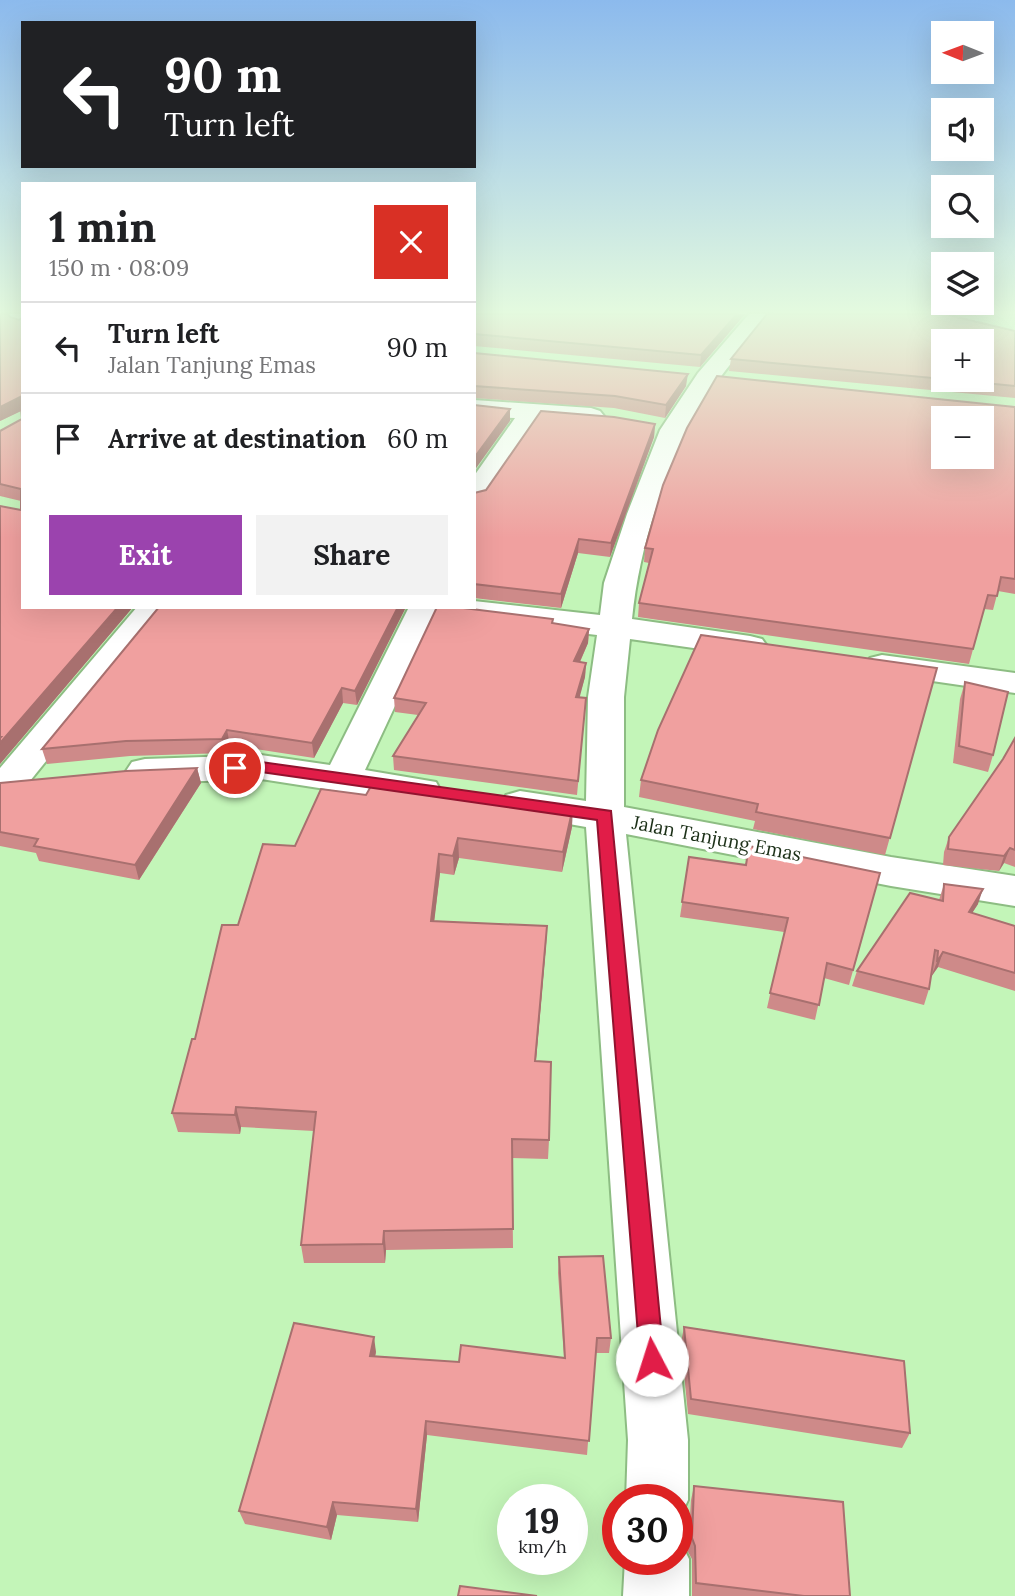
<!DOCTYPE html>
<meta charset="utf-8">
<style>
body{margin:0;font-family:Lora,serif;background:#f2f2f2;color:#202124;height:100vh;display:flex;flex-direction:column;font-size:26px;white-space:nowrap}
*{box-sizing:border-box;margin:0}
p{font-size:23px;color:#757577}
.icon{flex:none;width:38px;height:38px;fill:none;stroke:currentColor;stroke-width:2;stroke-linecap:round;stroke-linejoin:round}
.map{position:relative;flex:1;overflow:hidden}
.details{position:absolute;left:21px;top:182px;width:455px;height:427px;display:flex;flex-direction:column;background:#fff;border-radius:0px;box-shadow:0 7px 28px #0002}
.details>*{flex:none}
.banner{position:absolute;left:21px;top:21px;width:455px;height:147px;border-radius:0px;box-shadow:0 7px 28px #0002;background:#202124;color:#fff;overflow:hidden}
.needle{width:46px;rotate:271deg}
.buttons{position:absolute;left:931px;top:21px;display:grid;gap:14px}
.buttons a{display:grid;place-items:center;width:63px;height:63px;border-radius:0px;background:#fff;box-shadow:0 7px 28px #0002;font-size:35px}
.speed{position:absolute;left:497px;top:1484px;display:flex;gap:14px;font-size:35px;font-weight:700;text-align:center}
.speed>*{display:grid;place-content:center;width:91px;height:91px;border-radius:50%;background:#fff;box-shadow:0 7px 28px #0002;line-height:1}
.speed small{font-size:18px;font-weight:400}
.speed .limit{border:10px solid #d22;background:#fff;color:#111}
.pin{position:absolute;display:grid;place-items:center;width:60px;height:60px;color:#fff;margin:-30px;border:4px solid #fff;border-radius:50%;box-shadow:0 2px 7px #0007}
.me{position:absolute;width:77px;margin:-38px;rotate:355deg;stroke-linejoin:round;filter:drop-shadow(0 0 5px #0008)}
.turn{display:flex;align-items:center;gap:24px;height:147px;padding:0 28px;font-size:32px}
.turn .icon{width:91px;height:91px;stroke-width:2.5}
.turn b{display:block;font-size:49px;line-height:60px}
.round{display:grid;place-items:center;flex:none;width:74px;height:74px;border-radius:0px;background:#f2f2f2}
.headline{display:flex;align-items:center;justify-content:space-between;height:119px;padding:0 28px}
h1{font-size:42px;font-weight:700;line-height:52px}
.cta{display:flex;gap:14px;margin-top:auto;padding:14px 28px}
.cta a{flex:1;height:80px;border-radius:0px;background:#9b43ae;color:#fff;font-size:28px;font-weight:700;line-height:80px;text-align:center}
.cta a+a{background:#f2f2f2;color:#202124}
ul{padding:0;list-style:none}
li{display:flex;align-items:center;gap:21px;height:91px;padding:0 28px;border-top:2px solid #e0e0e0}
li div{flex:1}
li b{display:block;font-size:26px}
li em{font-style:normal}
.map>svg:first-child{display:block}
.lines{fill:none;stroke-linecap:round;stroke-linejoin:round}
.minor-casing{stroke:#8dbd83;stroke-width:4}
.minor{fill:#fff;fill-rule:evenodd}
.wall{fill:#ce8a89;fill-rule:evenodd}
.shaded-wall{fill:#a8706f}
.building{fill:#f0a09f;stroke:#a8706f;stroke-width:2;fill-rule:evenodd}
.route{fill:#e11d48;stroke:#92132f;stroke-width:2}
.labels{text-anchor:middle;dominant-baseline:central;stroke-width:7;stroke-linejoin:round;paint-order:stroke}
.street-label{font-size:19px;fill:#1c3018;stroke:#fff}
</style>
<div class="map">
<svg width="1015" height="1596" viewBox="0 0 1015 1596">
<rect width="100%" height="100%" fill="#c3f5b8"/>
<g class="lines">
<defs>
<g id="minor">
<path d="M3,314h20v15l-8,-2z"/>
<path d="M749,314h23c-17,25 -41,46 -57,71 -45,68 -75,153 -83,234l118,17 12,3 5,7 -5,7 -12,3 -120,-17 -6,58v110l267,50 124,19v30l-124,-20 -265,-52 62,606v60l-11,23v-23h-51l2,-60 -42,-613 -80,-14 -5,-9 5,-9 14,-4 66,10 2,-104 9,-62 -160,-19 -72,154 71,12 5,9 -5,9 -14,4 -161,-25 -116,4 -13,-3 -6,-9 6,-9 13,-3 116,-4 69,10 79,-158h65v-6l126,14 4,-32 23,-69 33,-84 38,-57z"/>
<path d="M474,400l117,8 9,3 4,5 -4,5 -60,-1 -56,82 -10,2v-28l41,-58 -41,-2z"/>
<path d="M137,607h34l-150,185 -13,4 -8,-3v-25z"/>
<path d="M882,655l133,18v20l-145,-21 -5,-7 5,-7z"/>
<path d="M677,1535l12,24v37h-66l2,-37h52z"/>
</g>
</defs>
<!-- minor casing -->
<use href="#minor" class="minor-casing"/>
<!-- minor -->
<use href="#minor" class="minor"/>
</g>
<!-- wall -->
<g class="wall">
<path d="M0,314l19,6 4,-3v290h110l-133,157v-258l21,4v-9l-21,-5v-65l22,-12 -1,-8 -21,10z"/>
<path d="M474,314h271l-45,53 -226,-21z"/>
<path d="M1015,331v67l-286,-27 2,-12zM943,341l39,39h-39z"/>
<path d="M474,353l212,33 -21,32 -51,-10 -140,-10z"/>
<path d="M1015,407v187l-17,-3 -5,19 -9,-1 -15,55 -331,-47 1,-14 10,-40 -5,-1 1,-14z"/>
<path d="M655,424l-1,13 -44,120 -32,-4 -17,55 -87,-10v-105l12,-3z"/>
<path d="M405,609l-48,96 -14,-2 -29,55 -84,-13 -5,8 -95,3 -83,8 -5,-15z"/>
<path d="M553,623l36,6 -1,14 -8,19 6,1 -1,14 -6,20 7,1 -9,97 -183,-25 -1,-14 25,-41 -23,-3 -1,-14z"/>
<path d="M937,668l-52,187 -132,-26 2,-8 -116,-24 2,-17z"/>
<path d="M965,682l28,73 -5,17 -35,-9 7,-64z"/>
<path d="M1015,738v129l-11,-4 -5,8 -56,-6 1,-13 5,-15 54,-78z"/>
<path d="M197,768l4,15 -62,97 -100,-19 -3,-8 -36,-7v-63z"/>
<path d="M572,827l-10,45 -103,-14 -5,17 -14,-2 -6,48 113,5 -1,19 -10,116 13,79 -1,19 -36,-1 1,90 -127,2 -1,13h-81l-3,-18 13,-114 -73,-4 -1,7 -62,-2 -6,-19 23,-74 43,-114 57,-79z"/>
<path d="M689,857l57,8 134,8 -31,112 -25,-7 -9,42 -48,-12 17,-76 -104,-15z"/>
<path d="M944,884l34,20 -6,9 43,13v65l-77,-24 -7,10 -2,12 -5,16 -72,-19 5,-15 82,-71z"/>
<path d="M559,1257l52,81 -2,15h-14l-8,102 -160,-20 -9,87 -81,-7 -6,25 -86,-16 -6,-13 137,-159 -1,4 84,6 105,-5 -6,-84z"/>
<path d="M684,1327l226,106 -8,15 -214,-34 -7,-71z"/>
<path d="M694,1486l156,110h-158v-37l-4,-7 3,-52z"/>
</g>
<!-- shaded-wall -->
<g class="shaded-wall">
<path d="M737,314h8l-45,53 1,-12z"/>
<path d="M688,374l-2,12 -21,32 1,-13z"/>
<path d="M20,397l3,13 -23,11v-14z"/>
<path d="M510,409v12l-36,50v-13z"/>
<path d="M655,424l-1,13 -44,120 1,-14z"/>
<path d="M579,539l-1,14 -17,55v-14z"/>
<path d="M118,607h15l-133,157v-21z"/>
<path d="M398,607h7v2l-48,96 -2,-14z"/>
<path d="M589,629l-1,14 -14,32v-14z"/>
<path d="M586,663l-1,14 -9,34v-14z"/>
<path d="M342,688l1,15 -29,55 -2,-15z"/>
<path d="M227,730l3,15 -5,8 -3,-14z"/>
<path d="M197,768l4,15 -62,97 -4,-15z"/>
<path d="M573,807l-1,20 -10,45 1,-20z"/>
<path d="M458,838l1,20 -5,17 -1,-19z"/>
<path d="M1010,848l-6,15 -5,8 5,-15z"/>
<path d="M439,854l1,19 -8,67 -1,-19z"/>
<path d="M983,889l-5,15 -15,23 6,-15z"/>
<path d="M547,926l-1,19 -12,136 1,-20z"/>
<path d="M943,952l-5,15 -7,10 6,-15z"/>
<path d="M236,1107l5,20 -1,7 -5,-19z"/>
<path d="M384,1231l2,19 -1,13 -2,-19z"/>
<path d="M374,1337l2,15 -4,18 -2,-14z"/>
<path d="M426,1421l1,14 -9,87 -2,-13z"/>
<path d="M333,1502l4,13 -6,25 -4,-13z"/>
</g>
<!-- building -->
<g class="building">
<path d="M0,314h8l2,3 9,3 4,-3v-3v293h95l-118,136v-5l1,-1h-1v-231l21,4v-21l-21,-5v-53l22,-12 -2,-22 -20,10z"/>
<path d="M474,314h263l-36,41 -227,-21z"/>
<path d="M767,314h177l71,17v55l-61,-6h28v-39h-39v38l-212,-20z"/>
<path d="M474,353l214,21 -22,31 -51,-9 -141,-10z"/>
<path d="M717,376l298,31v172l-14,-2 -4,19 -9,-1 -15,54 -334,-46 14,-54 -8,-1 1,-3 17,-60 24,-57zM943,418h39v39h-39z"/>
<path d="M474,405l36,4 -36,49z"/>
<path d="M541,411l73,6 41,7 -44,119 -32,-4 -18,55 -87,-10v-91l12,-3z"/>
<path d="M159,607h239l-43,84 -13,-3 -30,55 -85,-13 -5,9 -96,2 -84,8z"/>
<path d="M437,607h18l98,12 -1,4 37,6 -15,32 12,2 -10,34 10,1 -8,83 -185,-25 33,-53 -32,-5z"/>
<path d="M701,635l236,33 -47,170 -134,-26 2,-8 -117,-24 17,-50z"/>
<path d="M965,682l43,10 -15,63 -34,-9z"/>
<path d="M1015,738v112l-5,-2 -6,8 -56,-7 1,-12 54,-78z"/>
<path d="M197,768l-62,97 -101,-19 4,-7 -38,-7v-49l126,-12z"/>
<path d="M375,779l198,28 -10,45 -105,-14 -5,18 -14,-2 -8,67 116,5 -12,135 16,1 -2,78 -37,-1 1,90 -129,2 -1,13 -82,1 15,-133 -80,-5 -1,8 -63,-2 20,-74h3l27,-114h16l25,-81 32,2 26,-57 45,6z"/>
<path d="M749,846l131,27 -27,97 -26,-7 -8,42 -49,-12 18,-75 -106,-16 7,-45 57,8z"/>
<path d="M944,884l39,5 -14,23 46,14v47l-72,-21 -6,10 1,-11 -3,-1 -6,39 -72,-18 53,-78 33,8z"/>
<path d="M603,1256l8,82h-14l-8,103 -163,-20 -10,88 -83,-7 -6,25 -88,-16 55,-188 80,14 -4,19 89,6 2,-17 104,13 -6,-101z"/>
<path d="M684,1327l220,34 6,72 -219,-34z"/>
<path d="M694,1486l149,16 7,94h-46l-108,-13 -1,-37 -3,-8z"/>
<path d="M460,1586l77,10h-79z"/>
</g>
<!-- sky -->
<linearGradient id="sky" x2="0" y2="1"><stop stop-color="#8cbaed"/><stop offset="0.58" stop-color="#e4fadf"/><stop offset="1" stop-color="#e4fadf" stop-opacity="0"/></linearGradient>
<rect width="1015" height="538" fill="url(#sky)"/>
<!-- route -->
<path class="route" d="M261,762l350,49 53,549 -4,9 -8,3 -9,-3 -3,-9 -43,-540 -336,-48 -26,1 -8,-5 8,-5z"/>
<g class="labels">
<!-- street labels -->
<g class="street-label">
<text transform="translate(717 838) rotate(11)">Jalan Tanjung Emas</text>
</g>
</g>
</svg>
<div class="buttons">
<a><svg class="needle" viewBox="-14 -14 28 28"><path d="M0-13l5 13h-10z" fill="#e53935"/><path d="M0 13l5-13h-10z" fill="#757577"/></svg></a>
<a><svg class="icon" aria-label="sound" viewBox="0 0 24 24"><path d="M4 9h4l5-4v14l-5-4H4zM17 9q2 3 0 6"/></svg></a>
<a><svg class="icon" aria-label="search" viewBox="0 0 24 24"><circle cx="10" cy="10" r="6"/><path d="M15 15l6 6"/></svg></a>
<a><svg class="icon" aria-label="layers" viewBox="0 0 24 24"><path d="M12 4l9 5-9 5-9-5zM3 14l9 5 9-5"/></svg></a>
<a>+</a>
<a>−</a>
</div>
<div class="speed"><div>19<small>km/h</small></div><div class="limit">30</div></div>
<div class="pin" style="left:235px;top:768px;background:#d93025"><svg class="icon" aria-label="arrive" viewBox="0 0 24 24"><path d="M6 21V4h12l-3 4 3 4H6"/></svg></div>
<svg class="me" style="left:652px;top:1360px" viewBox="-20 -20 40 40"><circle r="19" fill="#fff"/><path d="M0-13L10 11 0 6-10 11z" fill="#e11d48"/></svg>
<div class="banner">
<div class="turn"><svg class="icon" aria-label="left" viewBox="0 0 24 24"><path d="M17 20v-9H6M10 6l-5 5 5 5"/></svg><div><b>90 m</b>Turn left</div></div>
</div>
<section class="details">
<div class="headline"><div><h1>1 min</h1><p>150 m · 08:09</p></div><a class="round" style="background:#d93025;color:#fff"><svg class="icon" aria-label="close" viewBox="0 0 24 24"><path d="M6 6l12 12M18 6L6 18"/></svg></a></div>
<ul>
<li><svg class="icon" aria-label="left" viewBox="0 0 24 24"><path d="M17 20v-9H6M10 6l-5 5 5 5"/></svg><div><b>Turn left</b><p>Jalan Tanjung Emas</p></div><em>90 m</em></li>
<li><svg class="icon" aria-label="arrive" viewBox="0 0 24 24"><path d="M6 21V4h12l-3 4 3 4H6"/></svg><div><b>Arrive at destination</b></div><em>60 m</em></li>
</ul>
<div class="cta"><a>Exit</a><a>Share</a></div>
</section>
</div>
